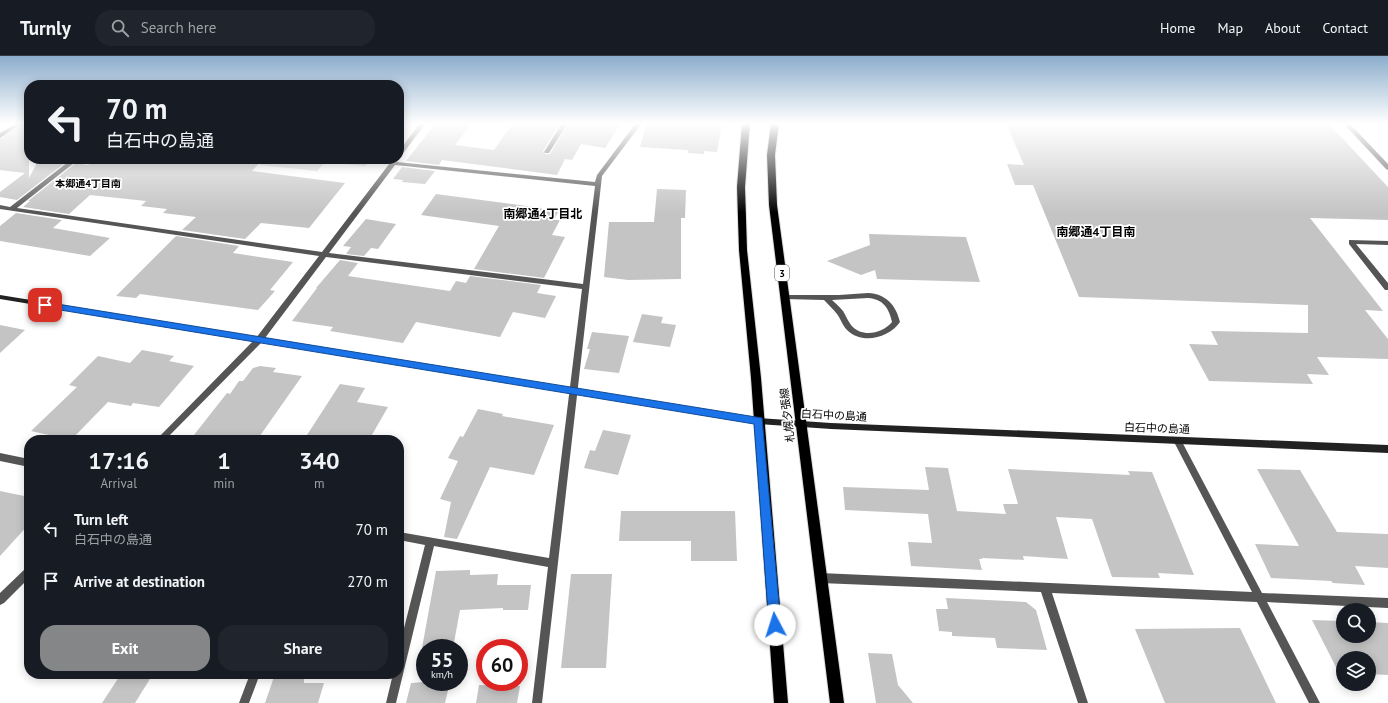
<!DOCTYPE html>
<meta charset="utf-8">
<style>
body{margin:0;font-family:"PT Sans","Noto Sans JP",sans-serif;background:#20242c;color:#f1f3f6;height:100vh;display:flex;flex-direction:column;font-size:15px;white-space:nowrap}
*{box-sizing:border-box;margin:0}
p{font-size:13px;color:#9ea1a6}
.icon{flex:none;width:22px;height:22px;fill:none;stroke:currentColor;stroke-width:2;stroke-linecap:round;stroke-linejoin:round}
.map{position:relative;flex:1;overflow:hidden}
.details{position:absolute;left:24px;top:379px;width:380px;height:244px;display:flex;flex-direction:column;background:#171b24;border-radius:16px;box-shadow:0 2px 10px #0003}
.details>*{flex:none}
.guide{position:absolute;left:24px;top:24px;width:380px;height:84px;border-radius:16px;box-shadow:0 2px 10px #0003;background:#171b24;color:#f1f3f6;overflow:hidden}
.buttons{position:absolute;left:1336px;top:547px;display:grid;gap:8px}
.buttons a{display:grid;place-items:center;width:40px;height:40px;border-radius:50%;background:#171b24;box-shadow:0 2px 10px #0003;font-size:20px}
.speed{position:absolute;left:416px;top:583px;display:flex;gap:8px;font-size:20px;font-weight:700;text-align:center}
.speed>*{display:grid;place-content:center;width:52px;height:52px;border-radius:50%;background:#171b24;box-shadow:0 2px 10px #0003;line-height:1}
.speed small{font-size:10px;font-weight:400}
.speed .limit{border:6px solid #d22;background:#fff;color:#111}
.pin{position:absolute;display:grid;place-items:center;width:34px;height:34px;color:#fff;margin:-17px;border-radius:8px;box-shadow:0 2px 6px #0006}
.me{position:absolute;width:44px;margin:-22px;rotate:355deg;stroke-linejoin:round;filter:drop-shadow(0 0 3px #0008)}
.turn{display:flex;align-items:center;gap:14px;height:84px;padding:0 16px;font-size:18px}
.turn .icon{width:52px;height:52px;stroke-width:2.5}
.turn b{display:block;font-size:28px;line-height:34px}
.eta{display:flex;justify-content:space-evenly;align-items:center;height:68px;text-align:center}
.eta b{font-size:24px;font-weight:700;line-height:28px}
.primary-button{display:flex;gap:8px;margin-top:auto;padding:8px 16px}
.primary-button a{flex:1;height:46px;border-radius:16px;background:#858687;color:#fff;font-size:16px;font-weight:700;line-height:46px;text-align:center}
.primary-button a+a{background:#20242c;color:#f1f3f6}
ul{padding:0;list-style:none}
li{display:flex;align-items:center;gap:12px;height:52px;padding:0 16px}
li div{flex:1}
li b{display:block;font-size:15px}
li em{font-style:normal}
header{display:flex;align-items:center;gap:24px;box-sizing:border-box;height:56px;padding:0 20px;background:#171b24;border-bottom:1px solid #363941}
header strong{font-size:19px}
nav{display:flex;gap:22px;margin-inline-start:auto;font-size:14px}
.search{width:280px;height:36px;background:#20242c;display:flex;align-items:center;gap:10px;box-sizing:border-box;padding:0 14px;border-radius:16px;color:#9ea1a6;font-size:15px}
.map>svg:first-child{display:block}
.green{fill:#dcdcdc}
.building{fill:#c4c4c4}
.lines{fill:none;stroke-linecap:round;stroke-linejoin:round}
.primary-casing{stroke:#dbdbdb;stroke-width:2}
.lane{fill:#555;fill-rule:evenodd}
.street{fill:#555;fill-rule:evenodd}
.secondary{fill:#222;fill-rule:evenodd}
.primary{fill:#000;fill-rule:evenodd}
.route{fill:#1a73e8;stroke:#114b97}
.labels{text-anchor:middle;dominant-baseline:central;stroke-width:3.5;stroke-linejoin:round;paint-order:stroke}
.far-neighbourhood-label{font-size:10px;font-weight:bold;fill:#000;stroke:#fff}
.shield{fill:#fff;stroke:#4c4c4c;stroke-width:1}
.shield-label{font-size:10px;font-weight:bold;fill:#000}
.street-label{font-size:11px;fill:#000;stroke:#fff}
.neighbourhood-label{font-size:12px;font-weight:bold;fill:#000;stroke:#fff}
</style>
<header>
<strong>Turnly</strong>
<div class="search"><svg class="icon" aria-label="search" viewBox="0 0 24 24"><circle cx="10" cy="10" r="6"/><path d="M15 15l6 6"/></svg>Search here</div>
<nav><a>Home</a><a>Map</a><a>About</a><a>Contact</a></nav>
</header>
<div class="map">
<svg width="1388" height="647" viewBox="0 0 1388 647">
<rect width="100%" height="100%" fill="#fff"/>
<!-- green -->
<path class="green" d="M266,103h105l-6,7 -40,-4 -8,9 -57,-6z"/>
<!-- building -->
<g class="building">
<path d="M24,67h5v55l10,-19 27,3 -49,38 -17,-3v-5l25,-19 -25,-3v-31z"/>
<path d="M436,67h36l-17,22 39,5 19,-27h47l-17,28 2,3h5l19,-31h52l-16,25 -24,-4 -9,16 -7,-1 -8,16 -115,-15 -3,5 -33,-4z"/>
<path d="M647,67l75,1 -5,28 -13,-1v3l-16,-1v-3l-48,-3z"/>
<path d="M1006,67h322l60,64v33l-78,-2 73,93 -18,-1 23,29v20l-71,-2 12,18 -22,-1 6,10 -104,-3 -20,-37 29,1 -7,-14 97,2v-28l-229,-8 -46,-112h-18l-8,-21 17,1z"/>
<path d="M96,103h167l-11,12 93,12 -36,45 -48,-5 -16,16 -63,-9 14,-13 -33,-4 4,-4 -26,-3 5,-5 -56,-6 -21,19 -46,-7 7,-6h-2l48,-38 12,2z"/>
<path d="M402,111l33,4 -10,13 -23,-2 1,-2 -10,-1z"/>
<path d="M657,133l29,1 -1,28h-4v61l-53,1 -24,-3 5,-55h45z"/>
<path d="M436,138l106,14 -1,1 17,3 -4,8h6l-8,15 13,2 -21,41 -70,-9 25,-43 -78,-11z"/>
<path d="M16,157l46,7 -9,8 57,10 -20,18 -90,-15v-15z"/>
<path d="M366,163l30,5 -18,25 -7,-1 -7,8 -18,-2 5,-7 -8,-1z"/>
<path d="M869,178l97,3 14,45 -103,-3 -2,-9 -14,5 -34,-14 43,-16z"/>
<path d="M176,180l63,10 -6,7 60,9 -23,28 5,1 -17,19 -118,-16 -4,4 -20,-2z"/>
<path d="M340,204l18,3 -10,13 102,15 6,-10 10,2 4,-7 71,9 -4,8 19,3 -11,22 -32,-6 -13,25 -84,-15 -13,21 -73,-12 3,-4 -41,-6 25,-33h-1z"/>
<path d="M642,258l21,3 -2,6 15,2 -6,22 -37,-5z"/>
<path d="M0,269l25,5 -25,23z"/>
<path d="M592,276l37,4 -10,37 -35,-4 6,-20h-3z"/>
<path d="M142,294l32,6 -5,5 25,5 -35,41 -26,-4 -2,3 -23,-4 -37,38 -40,-9 46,-44 -8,-2 29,-29 32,7z"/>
<path d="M260,310l16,2 -3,4 29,4 -45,64h-67l37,-47 3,1 9,-13h4l10,-13z"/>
<path d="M340,328l25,4 -8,14 31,5 -19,33 -33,-4 -3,4 -26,-5z"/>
<path d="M478,353l25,5 -1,2 52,9 -20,50 -44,-8 -33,72 -13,-2 7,-35 -11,-3 18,-38 -10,-3 12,-22 3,1z"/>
<path d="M603,374l28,5 -13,40 -34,-7 6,-18 5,1z"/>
<path d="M925,411l23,1 9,43 49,3 -3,-10h15l-10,-35 122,6 -2,-4 24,1 42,103 -36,-2 2,5 -48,-1 -20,-58 -36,-2 12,42 -45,-3 1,4 -42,-2v1h-3l3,11 -71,-4 -3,-24 24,1 -4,-29 -83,-4 -2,-23 86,3z"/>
<path d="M1257,413l43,1 37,62 51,2v34l-33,-2 10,19 -32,-2 -2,-2 -60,-3 -16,-34 44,2z"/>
<path d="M0,435l29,6v27l-29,32z"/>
<path d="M621,455h114l2,50h-46v-20h-72z"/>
<path d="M470,514v5l28,-1 -1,11h34l-3,25h-25v-2l-43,2 -7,38h-31l14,-77z"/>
<path d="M571,518h41l-6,94h-45z"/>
<path d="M946,542l80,4 10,8 11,40 -50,-2 -2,-10 -43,-2v-4l-13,-1 -3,-22h12z"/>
<path d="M1312,564l31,1v15h26v-14l19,1v52l-19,-1v-16h-26v15h-4z"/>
<path d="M1240,572l36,75h-111l-30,-74z"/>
<path d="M868,597l24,1 6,31 15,18h-37z"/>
<path d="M121,618h32l-18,29h-33z"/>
<path d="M275,618h29v9h20l-6,20h-53z"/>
<path d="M424,626h26l-5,21h-39l5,-20z"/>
<path d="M479,629l41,1 -3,17h-41z"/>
</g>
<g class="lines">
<defs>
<g id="primary">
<path d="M742,67h8l-5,64 2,63 14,128 27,325h-14l-23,-325 -12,-128 -2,-63z"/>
<path d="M771,67h8l-4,32 2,50 67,498h-14l-61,-498 -2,-50z"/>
</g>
</defs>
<!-- primary casing -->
<use href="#primary" class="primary-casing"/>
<!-- lane -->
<g class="lane">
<path d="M562,67h6l-19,30h-4l-1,-1z"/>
<path d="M1343,67h6l39,41v6l-2,-1z"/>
<path d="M1349,184l39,1v4l-32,-1 32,39v7h-3l-36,-46z"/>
<path d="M868,237c18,1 28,12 32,29 -11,16 -38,23 -53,8 -5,-5 -6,-11 -10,-16 -4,-5 -9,-10 -13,-14l-39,-1 -4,-2 4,-2h54zM868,242c15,1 21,10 24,24 -10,12 -30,16 -41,3 -3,-4 -5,-9 -8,-14 -3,-4 -7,-7 -11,-11z"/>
</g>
<!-- street -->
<g class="street">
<path d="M420,67h6l-25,33 -2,1v-6z"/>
<path d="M636,67h6l-40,53 -60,527h-10l16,-136 -114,-21 -38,157h-10l7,-29h6v-26l26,-103 -26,-5v-8l150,26 33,-269 -256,-32 -64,85 -97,98h-9l100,-102 63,-82 -319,-47v-4l10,2 62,-48h7l-62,49 305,44 71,-93h6l-2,3 198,20 2,-7zM395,109l200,21 -12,98 -254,-31z"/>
<path d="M1177,381l3,1 82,155 126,5v10l-121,-6 53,101h-11l-52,-101 -205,-9 36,110h-10l-37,-111 -221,-9 -3,-2 -2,-3 2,-3 3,-2 432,19 -79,-152 1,-2z"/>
<path d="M0,397l29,6v8l-29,-6z"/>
<path d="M29,511v11l-25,25 -4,2v-12l26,-25z"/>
<path d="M250,618h10l-11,29h-10z"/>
</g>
<!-- secondary -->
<g class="secondary">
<path d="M17,67h6l-23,15v-5z"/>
<path d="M0,239l758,123 73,5 557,22v8l-557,-24 -73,-5 -758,-125z"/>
</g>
<!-- primary -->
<use href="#primary" class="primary"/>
</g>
<!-- sky -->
<linearGradient id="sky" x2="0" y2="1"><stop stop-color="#8cadcc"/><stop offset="0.43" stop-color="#fff"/><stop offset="1" stop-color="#fff" stop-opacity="0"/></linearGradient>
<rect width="1388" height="157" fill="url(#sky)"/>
<!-- route -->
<path class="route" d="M45,246l717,116 19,207 -2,4 -4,1 -4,-1 -2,-4 -15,-201 -712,-117 -1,-2z"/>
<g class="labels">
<!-- far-neighbourhood labels -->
<g class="far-neighbourhood-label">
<text x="88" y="127">本郷通4丁目南</text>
</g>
<!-- shield labels -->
<rect class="shield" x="775" y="209" width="14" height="16" rx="3"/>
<g class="shield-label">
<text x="782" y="217">3</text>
</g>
<!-- street labels -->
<g class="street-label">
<text transform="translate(787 359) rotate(-97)">札幌夕張線</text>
<text transform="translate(834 359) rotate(3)">白石中の島通</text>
<text transform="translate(1157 372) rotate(2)">白石中の島通</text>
</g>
<!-- neighbourhood labels -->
<g class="neighbourhood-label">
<text x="543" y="157">南郷通4丁目北</text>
<text x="1096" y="175">南郷通4丁目南</text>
</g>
</g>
</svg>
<div class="buttons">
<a><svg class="icon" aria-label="search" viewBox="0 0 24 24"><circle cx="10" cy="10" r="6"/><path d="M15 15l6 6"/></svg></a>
<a><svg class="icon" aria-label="layers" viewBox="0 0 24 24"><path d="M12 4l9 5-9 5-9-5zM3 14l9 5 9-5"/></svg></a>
</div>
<div class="speed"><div>55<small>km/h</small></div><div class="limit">60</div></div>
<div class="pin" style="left:45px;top:249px;background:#d93025"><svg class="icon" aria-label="arrive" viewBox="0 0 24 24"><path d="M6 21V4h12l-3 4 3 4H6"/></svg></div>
<svg class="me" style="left:775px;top:569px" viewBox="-20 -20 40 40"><circle r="19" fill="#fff"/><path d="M0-13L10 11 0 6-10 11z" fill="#1a73e8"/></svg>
<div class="guide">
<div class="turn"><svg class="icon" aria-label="left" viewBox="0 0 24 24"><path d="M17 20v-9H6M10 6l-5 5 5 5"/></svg><div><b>70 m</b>白石中の島通</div></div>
</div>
<section class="details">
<div class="eta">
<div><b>17:16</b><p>Arrival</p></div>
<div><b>1</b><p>min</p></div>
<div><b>340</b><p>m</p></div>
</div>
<ul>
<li><svg class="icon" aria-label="left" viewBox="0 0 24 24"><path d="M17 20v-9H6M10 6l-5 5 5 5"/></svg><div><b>Turn left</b><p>白石中の島通</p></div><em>70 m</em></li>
<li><svg class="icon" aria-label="arrive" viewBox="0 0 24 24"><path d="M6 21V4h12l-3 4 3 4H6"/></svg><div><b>Arrive at destination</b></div><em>270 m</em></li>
</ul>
<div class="primary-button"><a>Exit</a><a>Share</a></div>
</section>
</div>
